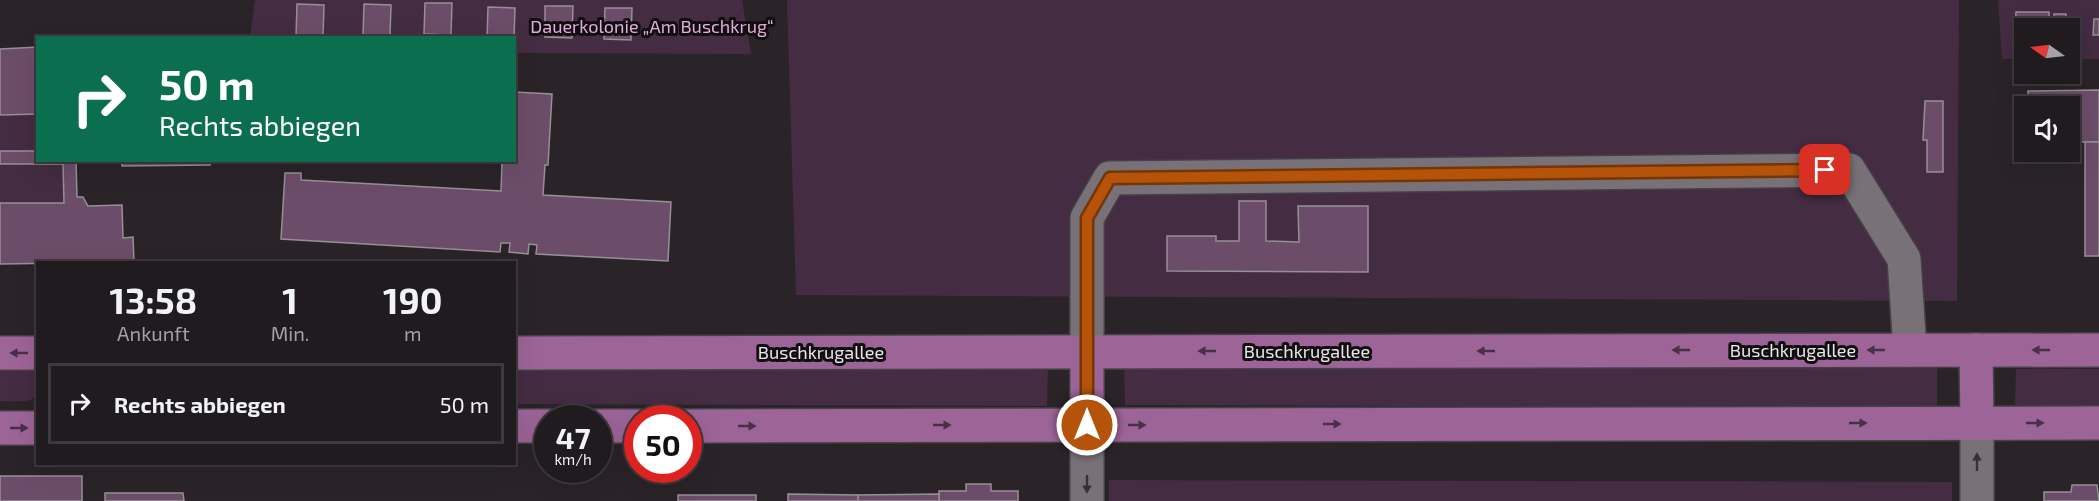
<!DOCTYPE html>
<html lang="de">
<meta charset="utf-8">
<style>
body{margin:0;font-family:"Exo 2",sans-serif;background:#282428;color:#f1f3f6;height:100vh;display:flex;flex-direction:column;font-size:22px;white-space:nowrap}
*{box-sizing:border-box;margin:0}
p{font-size:20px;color:#a2a1a4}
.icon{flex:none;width:33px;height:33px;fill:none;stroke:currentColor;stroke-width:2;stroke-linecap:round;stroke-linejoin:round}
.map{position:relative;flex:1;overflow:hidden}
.sheet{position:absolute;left:36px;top:261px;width:480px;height:204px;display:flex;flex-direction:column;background:#201b1f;border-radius:0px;box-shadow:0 6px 24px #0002,0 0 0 2px #3d393d}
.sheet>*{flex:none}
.top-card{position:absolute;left:36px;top:36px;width:480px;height:126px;border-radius:0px;box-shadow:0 6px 24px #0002,0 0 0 2px #3d393d;background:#0b6e4f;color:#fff;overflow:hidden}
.needle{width:39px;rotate:284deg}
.controls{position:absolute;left:2014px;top:18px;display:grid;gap:12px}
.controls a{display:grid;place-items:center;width:66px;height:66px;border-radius:0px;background:#201b1f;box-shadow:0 6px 24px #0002,0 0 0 2px #3d393d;font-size:30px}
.speed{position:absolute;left:534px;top:405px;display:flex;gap:12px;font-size:30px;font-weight:700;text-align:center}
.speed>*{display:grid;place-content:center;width:78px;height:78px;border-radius:50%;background:#201b1f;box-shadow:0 6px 24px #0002,0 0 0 2px #3d393d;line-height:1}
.speed small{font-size:15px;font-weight:400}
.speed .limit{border:9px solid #d22;background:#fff;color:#111}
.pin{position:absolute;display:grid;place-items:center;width:51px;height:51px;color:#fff;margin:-26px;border-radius:12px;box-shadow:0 3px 9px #0006}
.me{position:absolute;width:66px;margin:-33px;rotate:0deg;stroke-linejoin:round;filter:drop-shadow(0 0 4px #0008)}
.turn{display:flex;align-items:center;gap:21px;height:126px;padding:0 24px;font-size:27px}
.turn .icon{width:78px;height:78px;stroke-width:2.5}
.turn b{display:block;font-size:42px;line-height:51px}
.eta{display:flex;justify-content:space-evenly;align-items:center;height:102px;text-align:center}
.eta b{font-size:36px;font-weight:700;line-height:42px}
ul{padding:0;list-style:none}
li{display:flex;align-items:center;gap:18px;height:81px;margin:0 12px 9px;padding:0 12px;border:3px solid #3d393d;border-radius:0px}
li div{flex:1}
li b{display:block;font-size:22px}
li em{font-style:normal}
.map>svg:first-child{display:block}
.green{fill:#442c42}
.building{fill:#6c4d69;stroke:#968f95;stroke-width:1.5}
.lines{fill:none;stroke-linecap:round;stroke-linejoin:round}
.minor-casing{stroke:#464146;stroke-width:36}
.major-casing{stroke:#464146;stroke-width:36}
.minor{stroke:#787177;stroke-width:33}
.major{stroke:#9d6498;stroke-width:33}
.oneway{fill:#493047}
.oneway2{fill:#353135}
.route-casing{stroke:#753606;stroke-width:15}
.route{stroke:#b45309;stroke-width:10}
.labels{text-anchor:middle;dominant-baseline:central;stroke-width:6;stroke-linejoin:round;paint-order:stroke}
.park-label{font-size:18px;fill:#e3addd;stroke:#110e11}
.street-label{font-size:18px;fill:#eae6ea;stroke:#110e11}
</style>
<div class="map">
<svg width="2099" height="501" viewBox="0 0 2099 501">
<rect width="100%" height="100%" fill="#2a2429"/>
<!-- green -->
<g class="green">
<path d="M255,0h487l9,54 -236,-1 -1,-15h-264z"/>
<path d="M787,0h1172l-2,301 -1161,-6z"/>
<path d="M1998,0h101v59h-29v-31h-45v31h-23z"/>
<path d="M37,114v37h-37v-36z"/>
<path d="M0,164h63l1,39h-64z"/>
<path d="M515,364l533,2 -1,40 -532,-2z"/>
<path d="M1124,365l813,3v40l-812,-3z"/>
<path d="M0,366l37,2v28c-9,8 -25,5 -37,5z"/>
<path d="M2016,369h83v38h-84z"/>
<path d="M1109,480l843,2v19h-843z"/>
</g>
<!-- building -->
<g class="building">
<path d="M425,3h27l-1,32 -27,-1z"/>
<path d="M297,4l27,1 -1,32 -27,-1z"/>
<path d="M364,4l27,1 -1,31h-27z"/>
<path d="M545,6h28l-1,32 -27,-1z"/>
<path d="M488,7l27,1 -1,30h-27z"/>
<path d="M605,8h27l-1,32 -27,-1z"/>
<path d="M2016,12h33v16h-24v11h-10z"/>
<rect x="2054" y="14" width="12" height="14"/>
<path d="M2094,19h5v16h-6z"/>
<path d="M38,47v67l-38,1v-66z"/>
<path d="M2099,90v52h-29v-36h-42v-15z"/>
<path d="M514,92l38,2 -4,71h-3l-2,30 128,7 -3,59 -132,-7 1,-9 -8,-1 -1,10 -19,-2 1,-9h-9l-1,9 -219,-13 4,-66h16v7l200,11 1,-28 -3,-3h15z"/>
<path d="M1925,101h18v71h-16v-32h-4z"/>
<rect x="2085" y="142" width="14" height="114"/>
<path d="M0,151h38v9h38l1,37h6l5,9 34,-1 1,33 10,-1 1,25 -134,2v-61h64l-1,-39h-63z"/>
<path d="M122,160h88v5l-88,1z"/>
<path d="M1239,201h27v40l33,1 -1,-36h70v66l-201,-1v-35h49v5h23z"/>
<rect x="0" y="476" width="82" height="25"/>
<path d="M966,484h25v7h27v10h-79v-10h27z"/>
<path d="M2072,485h25l2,16h-55v-9h27z"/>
<path d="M105,493h78l1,8h-79z"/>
<path d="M788,494l70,1v6h-70z"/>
<path d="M939,494v7h-81v-6z"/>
<rect x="678" y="495" width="78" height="6"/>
</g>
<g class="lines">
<defs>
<g id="minor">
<path d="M1087,351v-133l23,-40 739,-8 55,89 6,91"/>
<path d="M1087,425v76"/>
<path d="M1977,501v-78"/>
</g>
<g id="major">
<path d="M1976,350l1,73"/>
<path d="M0,353h38"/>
<path d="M514,353l1585,-3"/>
<path d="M1087,425v-74"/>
<path d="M514,426h34"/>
<path d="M598,426h40"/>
<path d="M688,426l1411,-3"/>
<path d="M0,428h38"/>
</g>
</defs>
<!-- minor casing -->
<use href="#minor" class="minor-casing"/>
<!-- major casing -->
<use href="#major" class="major-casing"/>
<!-- minor -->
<use href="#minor" class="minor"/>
<!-- major -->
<use href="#major" class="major"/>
</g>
<!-- one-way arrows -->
<defs><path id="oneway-solid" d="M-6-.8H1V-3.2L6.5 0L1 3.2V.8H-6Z" transform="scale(1.5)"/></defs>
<g class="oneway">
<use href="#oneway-solid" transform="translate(1681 350) rotate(180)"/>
<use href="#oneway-solid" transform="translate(1876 350) rotate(180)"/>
<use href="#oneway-solid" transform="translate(2041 350) rotate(180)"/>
<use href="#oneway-solid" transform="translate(1207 351) rotate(180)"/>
<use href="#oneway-solid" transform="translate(1486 351) rotate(180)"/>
<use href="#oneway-solid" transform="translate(19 353) rotate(180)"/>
<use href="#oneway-solid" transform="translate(1858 423)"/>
<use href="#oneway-solid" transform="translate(2035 423)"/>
<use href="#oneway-solid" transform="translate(1332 424)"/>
<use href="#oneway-solid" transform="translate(942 425)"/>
<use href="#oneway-solid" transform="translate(1137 425)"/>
<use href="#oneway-solid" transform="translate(747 426)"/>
<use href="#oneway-solid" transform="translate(19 428)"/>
</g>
<g class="oneway2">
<use href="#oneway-solid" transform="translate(1977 462) rotate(-90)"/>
<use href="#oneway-solid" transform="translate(1087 484) rotate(90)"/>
</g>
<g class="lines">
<defs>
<path id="route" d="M1087,425v-207l23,-40 715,-8"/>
</defs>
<!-- route casing -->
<use href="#route" class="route-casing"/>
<!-- route -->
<use href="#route" class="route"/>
</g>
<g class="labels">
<!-- park labels -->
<g class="park-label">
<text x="652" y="26">Dauerkolonie „Am Buschkrug“</text>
</g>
<!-- street labels -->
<g class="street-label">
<text x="1793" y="350">Buschkrugallee</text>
<text x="1307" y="351">Buschkrugallee</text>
<text x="821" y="352">Buschkrugallee</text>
</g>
</g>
</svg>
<div class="controls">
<a><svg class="needle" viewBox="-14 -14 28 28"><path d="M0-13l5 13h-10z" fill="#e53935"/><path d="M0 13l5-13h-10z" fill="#a2a1a4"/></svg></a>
<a><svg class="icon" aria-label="sound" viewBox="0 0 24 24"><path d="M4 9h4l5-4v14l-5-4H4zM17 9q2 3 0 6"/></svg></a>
</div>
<div class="speed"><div>47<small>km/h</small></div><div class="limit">50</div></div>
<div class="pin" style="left:1825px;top:170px;background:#d93025"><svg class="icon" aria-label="arrive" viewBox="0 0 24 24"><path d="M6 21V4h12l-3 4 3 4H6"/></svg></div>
<svg class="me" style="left:1087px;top:425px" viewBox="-20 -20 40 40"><circle r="17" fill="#b45309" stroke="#fff" stroke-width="3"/><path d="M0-11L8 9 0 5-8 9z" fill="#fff"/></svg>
<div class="top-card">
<div class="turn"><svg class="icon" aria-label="right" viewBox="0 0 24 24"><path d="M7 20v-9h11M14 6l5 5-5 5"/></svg><div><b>50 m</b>Rechts abbiegen</div></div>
</div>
<section class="sheet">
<div class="eta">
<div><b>13:58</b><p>Ankunft</p></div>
<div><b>1</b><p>Min.</p></div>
<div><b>190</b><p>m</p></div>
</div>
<ul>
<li><svg class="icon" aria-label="right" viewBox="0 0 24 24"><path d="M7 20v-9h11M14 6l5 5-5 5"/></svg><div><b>Rechts abbiegen</b></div><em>50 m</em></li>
</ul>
</section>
</div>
